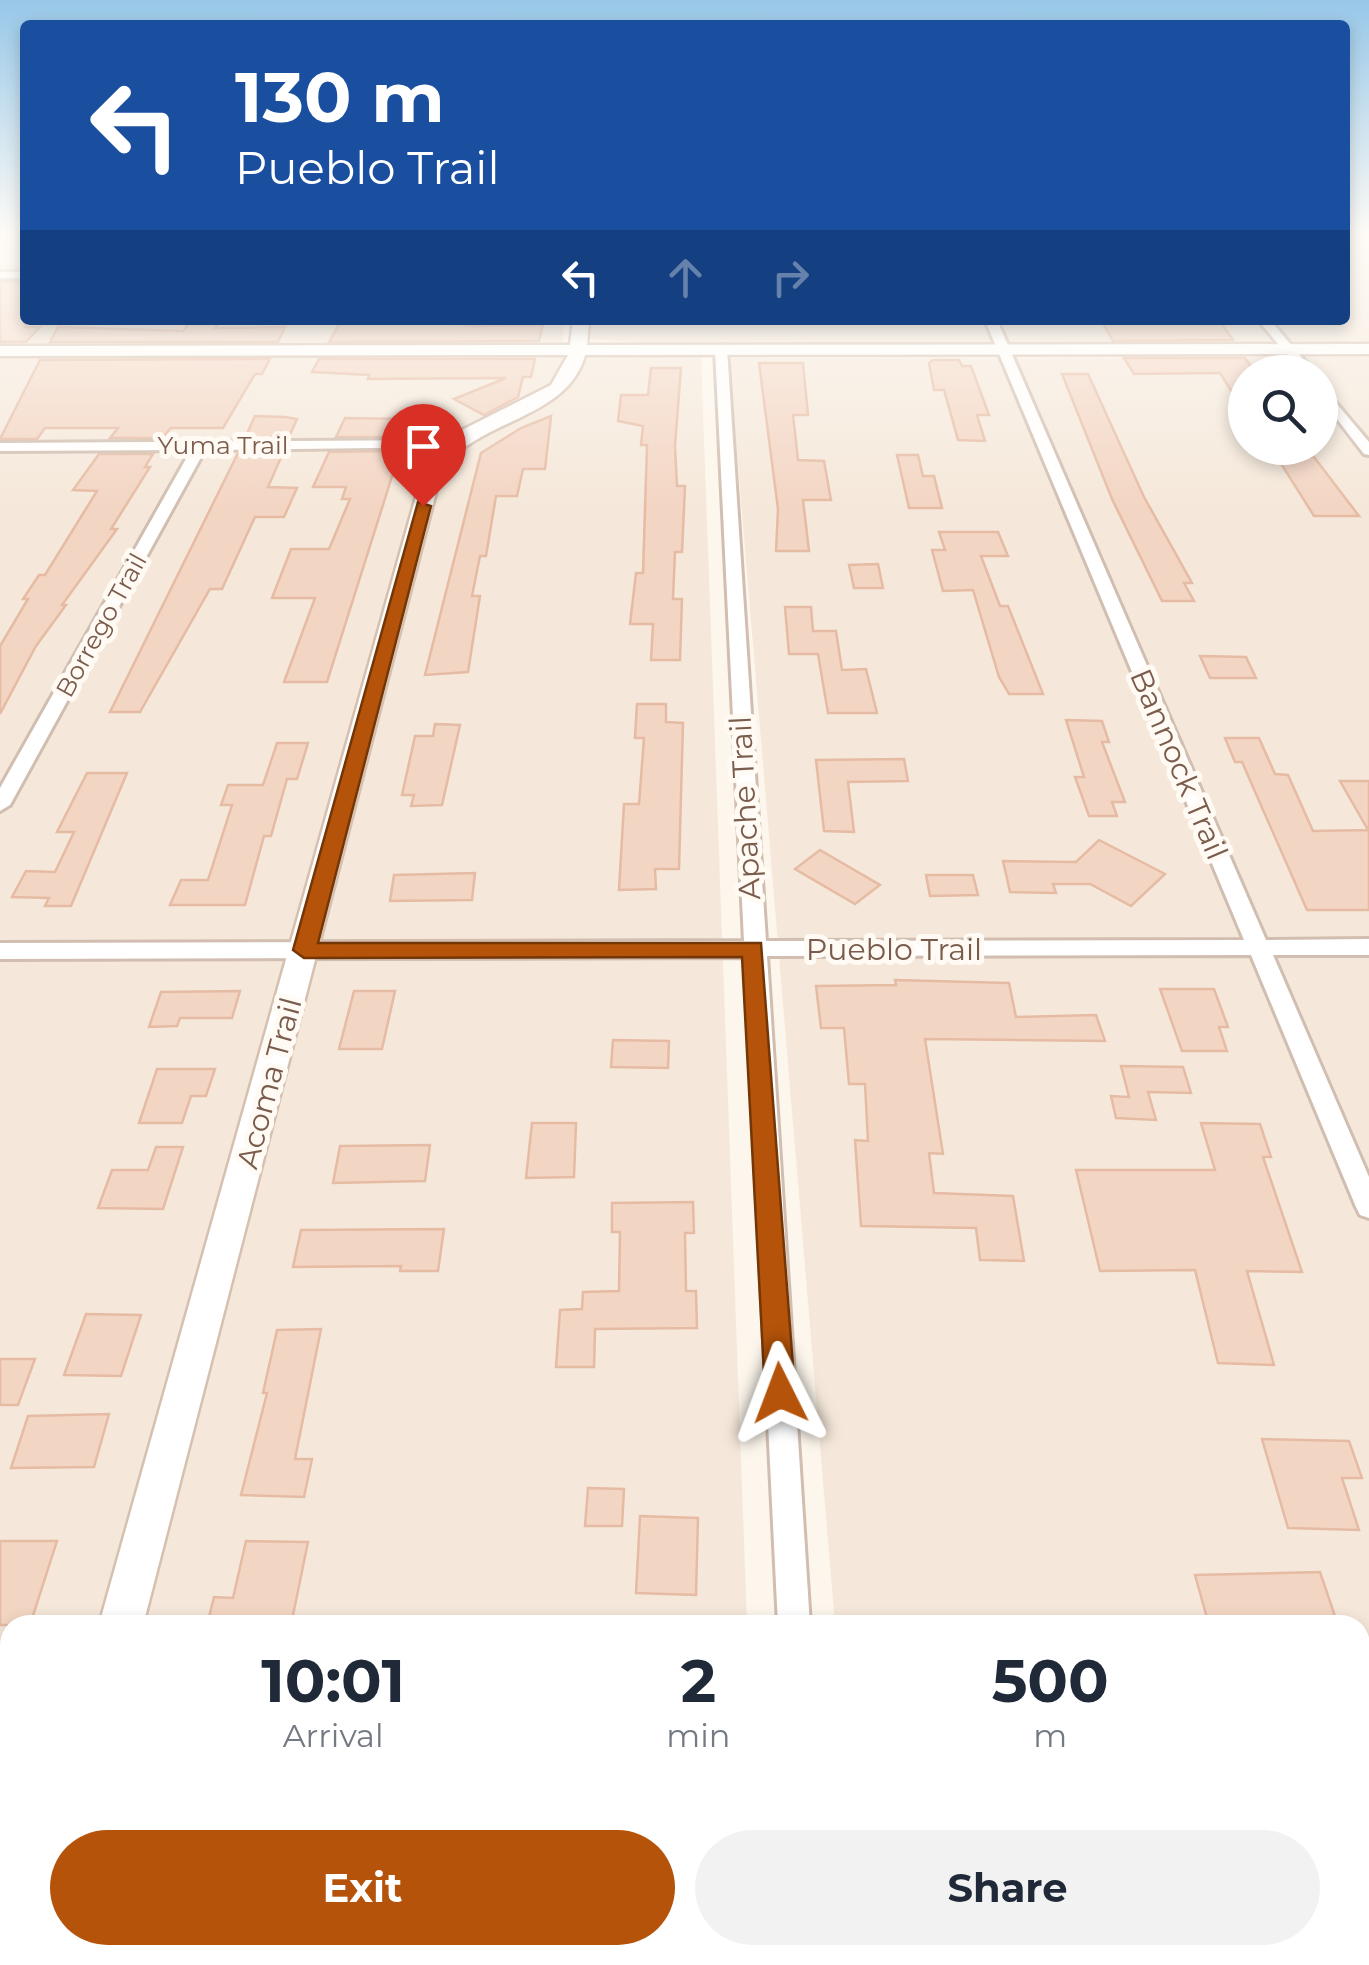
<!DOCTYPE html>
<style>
body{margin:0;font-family:Montserrat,sans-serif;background:#f2f2f3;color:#1f2937;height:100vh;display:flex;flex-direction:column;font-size:38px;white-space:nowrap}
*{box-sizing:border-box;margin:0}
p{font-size:32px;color:#747a83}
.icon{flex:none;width:55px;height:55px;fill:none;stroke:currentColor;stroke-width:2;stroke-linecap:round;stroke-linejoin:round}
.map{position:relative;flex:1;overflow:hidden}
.drawer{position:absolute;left:0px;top:1615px;width:1370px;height:350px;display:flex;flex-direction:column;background:#fff;border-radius:30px 30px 0 0;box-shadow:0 5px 15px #0003}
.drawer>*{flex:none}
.hud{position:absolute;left:20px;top:20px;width:1330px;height:305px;border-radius:10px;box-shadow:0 5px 15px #0003;background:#1a4fa0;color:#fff;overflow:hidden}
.fabs{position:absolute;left:1228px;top:355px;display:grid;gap:20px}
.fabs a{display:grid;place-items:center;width:110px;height:110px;border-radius:50%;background:#fff;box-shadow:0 5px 15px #0003;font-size:50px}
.pin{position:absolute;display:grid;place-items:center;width:85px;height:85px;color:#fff;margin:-102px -42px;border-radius:50% 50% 50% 0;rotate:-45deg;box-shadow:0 0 10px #0007}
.pin .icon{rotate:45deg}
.me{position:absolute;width:110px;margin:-55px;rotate:357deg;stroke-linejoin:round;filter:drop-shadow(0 0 8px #0008)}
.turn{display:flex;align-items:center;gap:35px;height:210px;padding:0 50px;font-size:45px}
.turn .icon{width:130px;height:130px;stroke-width:2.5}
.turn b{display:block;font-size:70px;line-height:85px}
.lanes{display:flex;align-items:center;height:95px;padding:0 50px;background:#0003;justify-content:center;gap:50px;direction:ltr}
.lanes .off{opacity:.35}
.eta{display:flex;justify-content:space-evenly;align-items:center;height:170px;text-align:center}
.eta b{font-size:60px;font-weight:700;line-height:70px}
.button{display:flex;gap:20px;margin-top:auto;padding:20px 50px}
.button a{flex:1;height:115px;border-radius:60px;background:#b45309;color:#fff;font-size:40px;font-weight:700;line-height:115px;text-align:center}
.button a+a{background:#f2f2f3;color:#1f2937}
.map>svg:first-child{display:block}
.residential{fill:#f5e8da;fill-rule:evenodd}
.building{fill:#f3d5c3;stroke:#e6bba3;stroke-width:2.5}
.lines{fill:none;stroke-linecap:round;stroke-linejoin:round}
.street-casing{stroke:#d1beb0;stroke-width:6}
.secondary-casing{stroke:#d6c0b0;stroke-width:5}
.street{fill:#fff;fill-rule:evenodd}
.secondary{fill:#fff;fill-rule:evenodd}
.route{fill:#b45309;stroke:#753606;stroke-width:2.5}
.labels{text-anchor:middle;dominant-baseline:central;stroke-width:10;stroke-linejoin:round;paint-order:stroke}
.far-street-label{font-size:25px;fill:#7a5c4d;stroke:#fffaf3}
.street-label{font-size:30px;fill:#7a5c4d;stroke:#fffaf3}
</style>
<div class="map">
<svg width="1369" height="1965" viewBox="0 0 1369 1965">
<rect width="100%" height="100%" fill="#fdf6ec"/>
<!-- residential -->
<g class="residential">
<path d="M0,234h25v86h540l-3,22 -562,2z"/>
<path d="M1345,234h24v110l-682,2 -98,-7 2,-19h754z"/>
<path d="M564,354l137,3 46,1268h-737v330h749v10h-759v-1607z"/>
<path d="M1369,357v1608h-506l-1,-10h498v-330h-525l-106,-1267zM1245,372h75v76h-75z"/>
</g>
<!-- building -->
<g class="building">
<path d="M0,282h25v45h15l-14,15h-26z"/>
<path d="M413,320l62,6 68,-1 -4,16 -210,1 12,-21z"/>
<path d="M191,321h29l-5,7 70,-1 -7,15h-228l8,-15 125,4z"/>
<path d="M1103,323l119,1 11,16 -120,1z"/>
<path d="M1124,358h121l10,14h-10v41l-25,-40 -86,1z"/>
<path d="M270,359l-8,15h-7l-32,54h-52l-9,10h-52l8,-10h-73l-8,11h-37l40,-79z"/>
<path d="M319,359h216l-4,18h-8l-5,20 -34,18 -30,-16 52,-21 -138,1 1,-4 -57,-3z"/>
<path d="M933,360h26l3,6h9l18,49h-12l8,26 -27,-1 -14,-50h-10l-5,-27z"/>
<path d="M759,363h44l5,52h-15l5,45 26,1 7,39h-28l6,51h-33l2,-42z"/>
<path d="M651,368h30l-6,78 2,40h8l-3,66h-7l-2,47h9l-2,61h-29l2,-36h-23l6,-51h7l4,-128h-6l2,-19 -25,-5 3,-26h27z"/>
<path d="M1062,374h26l56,123 48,86h-8l10,18h-32l-50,-102z"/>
<path d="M255,416l30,1 12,2 -8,18 -44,1z"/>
<path d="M551,416l-6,53h-22l-6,27h-21l-10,60h-6l-8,40h8l-12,76 -43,3 56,-222 40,-25z"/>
<path d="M345,418l64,1 -5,18h-68z"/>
<path d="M400,451l-73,231h-43l31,-84h-43l19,-49h38l21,-50h-8l4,-12h-33l16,-35z"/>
<path d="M238,453h45l-15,34 29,1 -13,29h-29l-33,72h-12l-70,123h-30z"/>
<path d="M99,454h54l-8,13h5l-39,62h6l-55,76h4l-30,41 -36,68v-68l28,-47h-5l16,-24h6l52,-84 -24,-1z"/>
<path d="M897,455h21l5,21h11l8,32h-33z"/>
<path d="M1284,456l30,1 45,59h-45l-34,-54h8z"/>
<path d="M939,532h59l10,24h-27l19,50h8l35,88h-34l-10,-17 -26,-87 -30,1 -11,-41h13z"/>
<path d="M878,564l5,24h-29l-5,-23z"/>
<path d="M785,607h26l2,24h23l6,39 24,-1 11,44h-49l-10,-59h-29z"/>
<path d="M1200,656l46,1 10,21h-46z"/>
<path d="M637,704h29v18l17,1 -4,146h-24l1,20 -37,1 5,-86h15l5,-66h-9z"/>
<path d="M1066,720l36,1 7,21h-7l23,60h-13l5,14h-28l-14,-39h9z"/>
<path d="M435,724l25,1 -18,80 -31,1 3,-11h-12l13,-59h18z"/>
<path d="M1225,738h34l16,36 13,1 25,56 55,-1 -28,-49h29v129h-62l-65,-148h-7z"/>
<path d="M277,743h31l-11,36h-10l-16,57h-7l-19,69h-75l11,-25h27l24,-75h-11l7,-20h35z"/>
<path d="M904,759l4,22 -60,1 6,50 -30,-1 -8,-71z"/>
<path d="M87,773h40l-56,133h-26l4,-8 -37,-1 14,-26 29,1 19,-40h-17z"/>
<path d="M1099,840l66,34 -34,32 -41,-22h-37l3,9 -46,-1 -7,-31 73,1z"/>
<path d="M820,850l60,35 -25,19 -60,-35z"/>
<path d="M475,873l-3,27 -82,1 4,-26z"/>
<path d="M926,875h47l5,20 -48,1z"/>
<path d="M895,980l114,3 7,34 80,-2 9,26 -180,-2 18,115 -14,-1 5,40 79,3 11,65 -44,-1 -4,-32 -115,-2 -6,-86 13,1 -3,-57h-16l-5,-56h-23l-5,-42 80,-1z"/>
<path d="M1160,989h54l14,38h-9l8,24h-45z"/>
<path d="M240,991l-8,27h-52l-3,8 -28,1 12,-35z"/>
<path d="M354,991h41l-13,58h-43z"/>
<path d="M613,1040l56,1 -1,27 -57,-1z"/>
<path d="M1121,1066l62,1 8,26 -43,-1 8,28 -40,-2 -5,-22 18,1z"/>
<path d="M157,1069h58l-9,27h-15l-9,27h-43z"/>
<path d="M532,1123h44l-2,54 -48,1z"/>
<path d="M1201,1123l59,1 11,33h-8l39,115 -55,-1 27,94 -56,-2 -23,-93 -95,1 -24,-101h139z"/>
<path d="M430,1145l-5,36 -92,2 7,-37z"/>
<path d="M156,1147h27l-20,62 -65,-1 14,-38h36z"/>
<path d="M693,1202l1,31h-9l1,58h10l1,37 -102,1 -1,38h-38l4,-57 22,-1 1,-17 36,-1 1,-59h-8v-29z"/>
<path d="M444,1229l-6,42h-38l1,-5 -108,1 8,-37z"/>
<path d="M86,1314l55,1 -20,61 -57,-1z"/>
<path d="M321,1329l-26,130h17l-8,38 -63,-2 26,-102h-4l14,-63z"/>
<path d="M0,1359h35l-17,46h-18z"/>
<path d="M109,1414l-15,53 -83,1 17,-52z"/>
<path d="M1262,1439l87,2 13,37h-20l17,52 -71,-2z"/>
<path d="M588,1488l36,1 -2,37h-37z"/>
<path d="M640,1516l58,2 -2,77 -60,-2z"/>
<path d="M0,1541h57l-27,84h-30z"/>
<path d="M246,1541l62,1 -17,83h-84l7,-28 19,1z"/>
<path d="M1320,1572l18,53h-129l-14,-50z"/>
</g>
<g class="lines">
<defs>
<g id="street">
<rect x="0" y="272" width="25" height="6"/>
<path d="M985,320h12l269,620 103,-1v16h-96l96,222v41l-9,-3 -4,-8 -105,-252 -484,1 43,669h-32l-33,-668 -745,2v-16l744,-2 -29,-592 6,-4 6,4 39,592 478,-1z"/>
<path d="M1258,320h12l44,52h-12z"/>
<path d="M1320,384l49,58v13l-5,-1 -44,-57z"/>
<path d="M446,440l5,1v6l-246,3 -195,355 -10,6v-23l191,-338 -191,1v-8z"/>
<path d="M10,1902v38l-10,3v-38z"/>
<path d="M795,1955h38l1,10h-38z"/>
</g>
<g id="secondary">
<path d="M573,320h16l-2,25 782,-1v10l-784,1c-17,64 -106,64 -143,114l-299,1156h-44l325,-1157 34,-36 93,-47 17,-30 -568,1v-10l570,-1z"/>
<path d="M10,1944v11h46l-2,10h-52z"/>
</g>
</defs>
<!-- street casing -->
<use href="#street" class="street-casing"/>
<!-- secondary casing -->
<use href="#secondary" class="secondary-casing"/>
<!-- street -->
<use href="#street" class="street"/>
<!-- secondary -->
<use href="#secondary" class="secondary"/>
</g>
<!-- sky -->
<linearGradient id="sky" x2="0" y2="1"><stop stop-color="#97c7e8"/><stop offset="0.46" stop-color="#fefbf6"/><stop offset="1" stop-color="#fefbf6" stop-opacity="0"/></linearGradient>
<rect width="1369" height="509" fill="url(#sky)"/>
<!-- route -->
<path class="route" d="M418,502l13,4 -113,437h443l34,450 -5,9 -10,4 -10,-4 -5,-9 -23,-436 -438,1 -11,-8z"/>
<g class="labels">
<!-- far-street labels -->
<g class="far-street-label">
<text x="223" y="445">Yuma Trail</text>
<text transform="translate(101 625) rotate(-61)">Borrego Trail</text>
</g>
<!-- street labels -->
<g class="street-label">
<text transform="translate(1179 764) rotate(67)">Bannock Trail</text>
<text transform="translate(745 808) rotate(-93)">Apache Trail</text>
<text x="894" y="949">Pueblo Trail</text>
<text transform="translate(269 1083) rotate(-75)">Acoma Trail</text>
</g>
</g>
</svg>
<div class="fabs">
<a><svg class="icon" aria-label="search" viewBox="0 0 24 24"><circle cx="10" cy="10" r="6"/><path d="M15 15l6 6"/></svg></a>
</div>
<div class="pin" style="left:423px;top:506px;background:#d93025"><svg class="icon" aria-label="arrive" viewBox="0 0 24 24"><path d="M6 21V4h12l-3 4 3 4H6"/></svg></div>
<svg class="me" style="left:780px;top:1393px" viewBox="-20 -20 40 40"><path d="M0-17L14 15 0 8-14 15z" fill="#b45309" stroke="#fff" stroke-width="4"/></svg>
<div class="hud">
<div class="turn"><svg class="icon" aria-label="left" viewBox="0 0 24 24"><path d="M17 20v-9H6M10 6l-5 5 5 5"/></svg><div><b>130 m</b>Pueblo Trail</div></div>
<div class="lanes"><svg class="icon" aria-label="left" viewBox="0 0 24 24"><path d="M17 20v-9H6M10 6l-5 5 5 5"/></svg><svg class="icon off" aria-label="ahead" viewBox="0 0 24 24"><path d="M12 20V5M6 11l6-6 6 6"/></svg><svg class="icon off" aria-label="right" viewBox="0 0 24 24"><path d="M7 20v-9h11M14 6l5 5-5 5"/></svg></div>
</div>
<section class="drawer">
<div class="eta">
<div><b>10:01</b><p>Arrival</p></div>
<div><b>2</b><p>min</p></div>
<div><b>500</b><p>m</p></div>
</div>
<div class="button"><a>Exit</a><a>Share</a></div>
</section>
</div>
